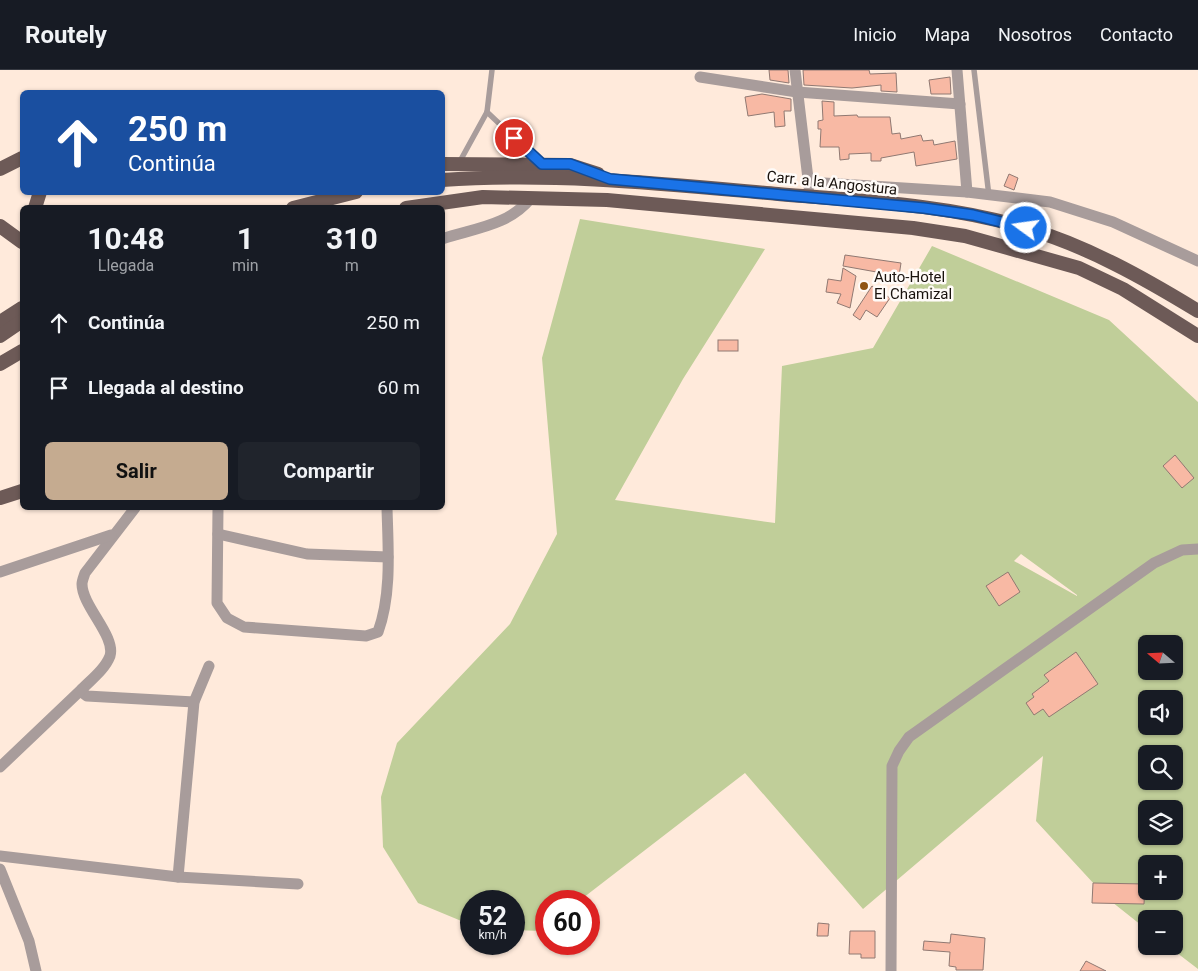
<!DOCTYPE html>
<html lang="es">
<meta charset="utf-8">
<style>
body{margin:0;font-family:Roboto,sans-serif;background:#20242c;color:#f1f3f6;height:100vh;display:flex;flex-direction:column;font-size:19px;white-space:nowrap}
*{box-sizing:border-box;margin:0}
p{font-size:16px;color:#9ea1a6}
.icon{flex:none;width:28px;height:28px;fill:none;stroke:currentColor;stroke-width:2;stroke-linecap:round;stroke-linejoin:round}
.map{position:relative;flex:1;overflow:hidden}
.panel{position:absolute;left:20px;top:135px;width:425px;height:305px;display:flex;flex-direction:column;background:#171b24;border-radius:8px;box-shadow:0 1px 4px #0004}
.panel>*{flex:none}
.hud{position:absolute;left:20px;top:20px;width:425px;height:105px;border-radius:8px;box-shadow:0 1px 4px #0004;background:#1a4fa0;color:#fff;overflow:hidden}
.needle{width:32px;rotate:289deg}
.fabs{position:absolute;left:1138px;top:565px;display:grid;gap:10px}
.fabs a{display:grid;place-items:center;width:45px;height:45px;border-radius:8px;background:#171b24;box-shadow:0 1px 4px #0004;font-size:25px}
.speed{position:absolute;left:460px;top:820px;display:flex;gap:10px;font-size:25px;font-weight:700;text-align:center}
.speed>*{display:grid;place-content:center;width:65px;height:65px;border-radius:50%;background:#171b24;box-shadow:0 1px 4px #0004;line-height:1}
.speed small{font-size:12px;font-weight:400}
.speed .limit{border:8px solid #d22;background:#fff;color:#111}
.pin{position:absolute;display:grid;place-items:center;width:42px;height:42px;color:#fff;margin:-21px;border:2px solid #fff;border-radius:50%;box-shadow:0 1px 5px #0007}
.me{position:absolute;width:55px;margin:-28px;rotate:284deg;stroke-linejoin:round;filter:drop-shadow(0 0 4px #0008)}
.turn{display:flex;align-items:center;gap:18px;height:105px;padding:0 25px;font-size:22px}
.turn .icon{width:65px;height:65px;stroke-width:2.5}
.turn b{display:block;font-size:35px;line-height:42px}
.eta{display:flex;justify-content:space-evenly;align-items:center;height:85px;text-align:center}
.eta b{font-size:30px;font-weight:700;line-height:35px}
.button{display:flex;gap:10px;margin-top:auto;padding:10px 25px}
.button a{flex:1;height:58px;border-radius:8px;background:#c5ab90;color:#111;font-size:20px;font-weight:700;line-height:58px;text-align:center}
.button a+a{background:#20242c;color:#f1f3f6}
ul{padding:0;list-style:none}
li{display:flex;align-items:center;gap:15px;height:65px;padding:0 25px}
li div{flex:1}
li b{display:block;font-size:19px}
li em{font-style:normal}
header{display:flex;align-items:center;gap:30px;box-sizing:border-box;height:70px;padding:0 25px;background:#171b24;border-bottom:1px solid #363941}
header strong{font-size:24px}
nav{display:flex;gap:28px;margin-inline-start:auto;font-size:18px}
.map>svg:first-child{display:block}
.green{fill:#c0ce99;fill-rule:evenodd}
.building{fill:#f8b9a4;stroke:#907972}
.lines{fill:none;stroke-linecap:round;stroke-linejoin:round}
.service{stroke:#a89c9b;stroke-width:5.5}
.minor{stroke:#a89c9b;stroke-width:11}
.primary{stroke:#6d5a57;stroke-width:14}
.route-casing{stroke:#114b97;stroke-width:12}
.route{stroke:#1a73e8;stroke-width:9}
.poi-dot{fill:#905413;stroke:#fffbf8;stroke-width:2}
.labels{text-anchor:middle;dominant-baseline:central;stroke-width:5;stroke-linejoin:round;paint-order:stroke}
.street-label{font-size:15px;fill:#19120d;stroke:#fffbf8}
.poi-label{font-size:15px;fill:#19120d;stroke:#fffbf8;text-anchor:start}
</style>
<header>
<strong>Routely</strong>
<nav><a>Inicio</a><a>Mapa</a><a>Nosotros</a><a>Contacto</a></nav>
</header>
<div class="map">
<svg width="1198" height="901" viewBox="0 0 1198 901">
<rect width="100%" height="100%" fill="#ffeadb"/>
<!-- green -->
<path class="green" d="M580,149l185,30 -82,130 -68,121 160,23 7,-157 91,-18 59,-102 177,74 89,82v567l-30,-23h6v-27h-28v10l-39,-31 -71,-77 7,-65 -180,153 -118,-136 -166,128h-33v25l-5,5 -27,-1v-29h-43v24l-53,-22 -35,-56 -2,-50 16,-54 113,-119 47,-90 -15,-176zM1021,484l56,41v1l-63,-35zM1146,574h28v27h-28zM1146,629h28v27h-28zM1146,684h28v27h-28zM1146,739h28v27h-28zM1146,794h28v27h-28z"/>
<!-- building -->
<g class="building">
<path d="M769,0h19l1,13 -19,-3z"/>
<path d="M803,0h66l1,4 26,-1 1,19 -16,-1v-6l-29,3 -48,-3z"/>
<path d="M950,7l1,17h-20l-2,-14z"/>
<path d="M762,24l29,5v12h-7l1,15 -10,1 -1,-15 -26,4 -3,-19z"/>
<path d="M822,31l12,1v14l23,-1 1,2h32l2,17 8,-1 1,6 20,-4 2,6 10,-1 1,5 21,-4 2,18 -41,7 -2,-14 -33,6v3h-10v-8l-22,1v5l-9,1 -1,-13h-19l1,-18h-3v-8l5,-1z"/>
<path d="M1009,104l9,4 -4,12 -10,-4z"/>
<path d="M845,185l56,8 -2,13 -56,-10z"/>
<path d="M843,198l13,8 -6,32 -13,-5 4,-9 -15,-2 2,-13 13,2z"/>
<path d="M872,216l18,12 -13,19 -11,-7 -6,10 -7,-5z"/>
<rect x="718" y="270" width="20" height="11"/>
<path d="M1175,385l19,23 -12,10 -19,-22z"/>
<path d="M1008,502l12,20 -21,14 -13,-20z"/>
<path d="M1076,582l22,32 -49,33 -6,-8 -9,6 -8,-12 8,-6 -2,-3 17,-13 -5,-6z"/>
<path d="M1093,813l52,1 -1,20 -52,-1z"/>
<path d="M818,853l11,1 -1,12h-11z"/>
<path d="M850,861h25v27h-14v-4h-12z"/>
<path d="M951,864l34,4 -2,32h-27v-3l-7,-1 1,-14 -27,-2 1,-9 26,2z"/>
<path d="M1086,891l20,10h-26z"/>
</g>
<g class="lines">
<!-- service -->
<g class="service">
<path d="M974,0l15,126"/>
<path d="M487,42l53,50"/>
<path d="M459,93l28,-51 5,-42"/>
</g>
<!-- minor -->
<g class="minor">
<path d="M795,0l14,117"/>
<path d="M957,0l10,122"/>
<path d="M700,7l97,15 163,12"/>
<path d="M808,112l159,10 83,10 63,20 85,39"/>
<path d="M442,169c33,-11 66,-13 89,-41"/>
<path d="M135,438l-50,65c-1,3 -3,8 -3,11 0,22 34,52 28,72 -5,13 -18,23 -28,33l1,4 4,3 107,6"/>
<path d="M218,438l-1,95 10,15 17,9 122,9 12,-4c14,-38 10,-85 9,-124"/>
<path d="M218,464l89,20 81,3"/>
<path d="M0,502l111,-37"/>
<path d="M0,697l82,-78"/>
<path d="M0,786l178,21 120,7"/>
<path d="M0,799l29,72 7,30"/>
<path d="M178,807l16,-175 15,-36"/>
<path d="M891,901l1,-205 7,-15 10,-14 245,-174 28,-13 16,-1"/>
</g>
<!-- primary -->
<g class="primary">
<path d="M442,94l128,1 28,9"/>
<path d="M0,99l22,-11"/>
<path d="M442,110c113,-8 224,4 336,14 82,7 168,10 248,34 61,18 118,50 172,83"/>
<path d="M35,138l5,-16"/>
<path d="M293,138l63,-16"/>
<path d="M406,138l77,-11 124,3 306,28 52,8 114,32 44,21 75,47"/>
<path d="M0,156l22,16"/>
<path d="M0,252l22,-14"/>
<path d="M0,266l22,-15"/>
<path d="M0,294l22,-13"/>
<path d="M0,428l22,-7"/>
</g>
</g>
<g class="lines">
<defs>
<path id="route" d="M514,68l28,26h28l40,15 314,29 49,7 53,13"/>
</defs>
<!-- route casing -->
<use href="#route" class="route-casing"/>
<!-- route -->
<use href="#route" class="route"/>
</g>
<!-- markers -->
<circle class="poi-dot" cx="864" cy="216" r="5"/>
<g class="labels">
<!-- street labels -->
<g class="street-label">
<text transform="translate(832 113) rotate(6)">Carr. a la Angostura</text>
</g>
<!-- poi labels -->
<g class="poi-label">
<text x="874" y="207">Auto-Hotel<tspan x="874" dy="17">El Chamizal</tspan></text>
</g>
</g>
</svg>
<div class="fabs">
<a><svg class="needle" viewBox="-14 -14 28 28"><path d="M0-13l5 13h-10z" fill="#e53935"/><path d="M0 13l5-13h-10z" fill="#9ea1a6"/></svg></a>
<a><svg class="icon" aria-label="sound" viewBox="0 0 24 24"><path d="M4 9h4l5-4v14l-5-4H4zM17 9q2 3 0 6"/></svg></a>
<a><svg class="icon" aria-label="search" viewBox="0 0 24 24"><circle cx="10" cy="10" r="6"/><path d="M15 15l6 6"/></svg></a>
<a><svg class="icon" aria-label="layers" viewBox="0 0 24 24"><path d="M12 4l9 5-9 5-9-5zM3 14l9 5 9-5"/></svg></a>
<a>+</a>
<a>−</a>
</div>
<div class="speed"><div>52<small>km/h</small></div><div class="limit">60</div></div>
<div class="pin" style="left:514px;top:68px;background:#d93025"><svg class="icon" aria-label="arrive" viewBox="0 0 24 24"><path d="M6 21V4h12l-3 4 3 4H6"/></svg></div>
<svg class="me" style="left:1026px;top:158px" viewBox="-20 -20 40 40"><circle r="17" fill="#1a73e8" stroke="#fff" stroke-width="3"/><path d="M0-11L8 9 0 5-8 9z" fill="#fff"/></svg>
<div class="hud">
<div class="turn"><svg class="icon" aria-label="ahead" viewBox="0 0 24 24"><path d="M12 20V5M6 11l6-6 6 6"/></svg><div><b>250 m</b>Continúa</div></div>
</div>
<section class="panel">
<div class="eta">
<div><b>10:48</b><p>Llegada</p></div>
<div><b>1</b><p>min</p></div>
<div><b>310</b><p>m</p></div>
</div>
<ul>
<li><svg class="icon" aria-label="ahead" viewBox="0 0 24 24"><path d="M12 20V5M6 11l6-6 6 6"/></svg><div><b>Continúa</b></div><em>250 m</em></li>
<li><svg class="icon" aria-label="arrive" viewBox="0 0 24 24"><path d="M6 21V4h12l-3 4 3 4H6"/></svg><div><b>Llegada al destino</b></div><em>60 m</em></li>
</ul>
<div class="button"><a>Salir</a><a>Compartir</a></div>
</section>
</div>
